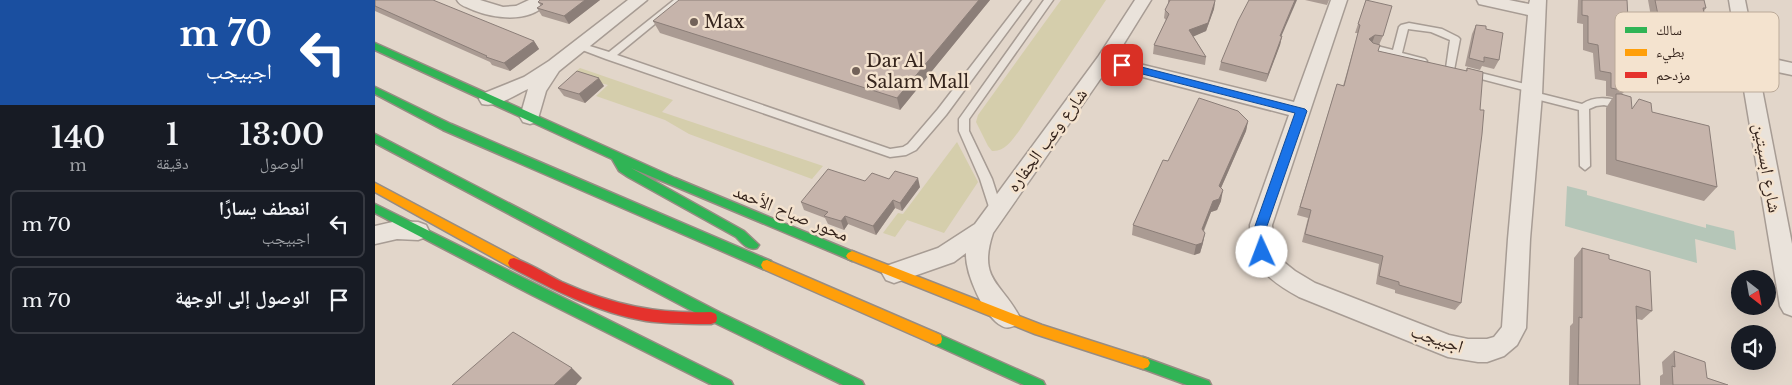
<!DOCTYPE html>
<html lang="ar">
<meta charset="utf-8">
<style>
body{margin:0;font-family:"Libre Baskerville","Noto Naskh Arabic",serif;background:#242831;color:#f1f3f6;direction:rtl;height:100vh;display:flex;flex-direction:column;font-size:19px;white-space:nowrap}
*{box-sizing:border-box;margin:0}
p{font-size:16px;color:#9ea1a6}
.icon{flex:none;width:28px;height:28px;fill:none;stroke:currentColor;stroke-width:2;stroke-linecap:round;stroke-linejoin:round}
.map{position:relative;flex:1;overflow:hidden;direction:ltr}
.panel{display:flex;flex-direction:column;background:#171b24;width:375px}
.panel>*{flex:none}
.hud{background:#1a4fa0;color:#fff;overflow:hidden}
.needle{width:32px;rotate:149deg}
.tools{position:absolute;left:1356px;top:270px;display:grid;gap:10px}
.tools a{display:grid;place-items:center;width:45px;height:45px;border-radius:50%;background:#171b24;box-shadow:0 5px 20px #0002;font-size:25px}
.pin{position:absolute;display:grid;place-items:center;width:42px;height:42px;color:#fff;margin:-21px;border-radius:10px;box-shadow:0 2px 8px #0006}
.me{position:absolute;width:55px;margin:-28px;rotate:358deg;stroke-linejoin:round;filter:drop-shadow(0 0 4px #0008)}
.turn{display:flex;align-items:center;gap:18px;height:105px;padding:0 20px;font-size:22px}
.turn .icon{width:65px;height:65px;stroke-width:2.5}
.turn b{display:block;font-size:35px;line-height:42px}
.eta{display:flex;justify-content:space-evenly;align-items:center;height:85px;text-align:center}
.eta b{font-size:30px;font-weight:600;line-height:35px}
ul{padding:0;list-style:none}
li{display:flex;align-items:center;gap:15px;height:68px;margin:0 10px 8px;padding:0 10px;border:2px solid #363941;border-radius:8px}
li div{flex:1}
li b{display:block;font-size:19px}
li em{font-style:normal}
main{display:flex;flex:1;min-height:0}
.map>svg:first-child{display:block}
.green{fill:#d5ceac}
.water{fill:#b5c6b8}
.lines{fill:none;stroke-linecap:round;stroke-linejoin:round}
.lane-casing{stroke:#a79c94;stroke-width:3}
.street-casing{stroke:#a79c94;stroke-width:3}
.fast-casing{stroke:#978c83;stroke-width:3}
.slow-casing{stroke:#978c83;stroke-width:3}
.jam-casing{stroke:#978c83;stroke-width:3}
.lane{fill:#eae3db;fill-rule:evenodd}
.street{fill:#eae3db;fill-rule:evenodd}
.fast{fill:#30b455;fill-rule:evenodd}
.slow{fill:#ff9f0a;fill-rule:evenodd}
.jam{fill:#e5322d;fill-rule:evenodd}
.wall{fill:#aa9b93}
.shaded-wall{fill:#8b7e78}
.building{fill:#c6b4ab;stroke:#8b7e78}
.route{fill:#1a73e8;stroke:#114b97}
.poi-dot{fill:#726259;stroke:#f4e3cf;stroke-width:2}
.labels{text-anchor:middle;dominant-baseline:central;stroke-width:5;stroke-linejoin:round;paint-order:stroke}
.poi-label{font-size:18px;fill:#35241c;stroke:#f4e3cf;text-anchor:start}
.street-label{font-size:18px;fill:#35241c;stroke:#f4e3cf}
.key{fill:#f4e3cf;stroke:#ba9;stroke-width:1}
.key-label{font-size:14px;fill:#35241c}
</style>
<main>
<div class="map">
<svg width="1417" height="385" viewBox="0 0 1417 385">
<rect width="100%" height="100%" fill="#e2d6ca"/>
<!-- green -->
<g class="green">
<path d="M686,0h45l-87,131c-7,9 -14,21 -27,20l-4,-5 -12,-24 2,-7z"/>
<path d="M205,68l93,32 -11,12 161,54 -11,13 -123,-45 -24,-14 -69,-24 12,-11 -36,-10z"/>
<path d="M582,142l21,40 -34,51 -37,-13 -12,17 -12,-4 15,-20 5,1z"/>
</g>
<!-- water -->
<path class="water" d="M1192,186l20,5v4l119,33v-4l28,7 2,19 -41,-11 2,24 -132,-37z"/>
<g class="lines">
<defs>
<g id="lane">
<path d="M299,0h10l-67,55 273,94 13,-2 5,-3 30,-35 84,-109h9l-85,115 -30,35 -10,5 -16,2 -284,-98 -29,-11 -2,-2 5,-3 29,9z"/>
<path d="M669,0h9l-84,119v12l23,48 10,31 -2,3h-8l-2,-3 -10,-31 -21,-48v-12z"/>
<path d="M1034,23l33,6 16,8 2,2 -6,31h-6l-2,-2 4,-28 -19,-8 -23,-3 -6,24 23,6 2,2 -2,2 -3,1 -52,-14 -2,-2 5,-3 20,5 6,-23 2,-2z"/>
<path d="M1094,70l68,17 1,2 -4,3 48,12c15,-10 31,-5 47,-1l1,3 -5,4 -21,-5 -8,1 -7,3 1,57 -5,4 -5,-4 -1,-56 -51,-13 -1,-2 4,-3 -65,-17 -2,-2z"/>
</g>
<g id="street">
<path d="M82,0h23l23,7 13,-1 13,-6h20c-16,24 -53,19 -76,10 -6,-3 -13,-4 -16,-10z"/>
<path d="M253,0h19l-88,71 -13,20 -9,31 -7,2 -7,-2 -3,-5 8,-28c-13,6 -31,19 -46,15l-3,-5 3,-5 42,-17 25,-16z"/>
<path d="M760,0h16l-36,58 179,44 37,-102h16l-75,225 2,24 6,10 15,12 20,12 134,52 19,4h19l7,-2 8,-10 6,-88 20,-224 -49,-11 -2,-4h32l20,4 1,-4h16l-4,95 -12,144 -4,89 -9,17 -13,11 -17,6h-9l-30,-5 -149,-60c-33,-18 -49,-32 -49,-72l39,-110 -181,-47 -115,165c-16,48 10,50 27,85l-3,7c-6,2 -10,4 -15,1 -18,-9 -37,-53 -36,-73l-12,9 -60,21 -8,-3 -4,-7 4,-7 52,-18 37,-24 123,-167z"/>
<path d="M1354,0h16l11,55 36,8v12l-34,-7 34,176v72l-8,-3 -4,-7z"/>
<path d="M22,221l21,1 8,3 3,6 -3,6 -8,3 -21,-1 -22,5v-18z"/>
</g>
<g id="fast">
<path d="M0,43l300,135 181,75 2,3 -2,3 -4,2 -4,-2 -217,-91 113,63 15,14 -2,3c-9,3 -15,-5 -21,-11l-108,-60 -9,-6 -7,-12 -237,-109z"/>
<path d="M0,87l76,37 320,137 2,4 -2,4 -4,1 -4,-1 -320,-139 -68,-36z"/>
<path d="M0,134l346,179 141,68 2,4h-21l-132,-64 -336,-178z"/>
<path d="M0,204l356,177 2,4h-21l-180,-90 -157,-82z"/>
<path d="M561,333l107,48 2,4h-21l-93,-42 -1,-4 1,-4z"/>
<path d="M768,357l66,24 2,4h-24l-49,-18 -2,-4 2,-4z"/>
</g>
<g id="slow">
<path d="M0,183l143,76 2,4 -2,4 -4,1 -4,-1 -135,-75z"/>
<path d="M477,251l190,74 106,34 2,4 -2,4 -5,2 -108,-35 -187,-75 -2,-3 2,-3z"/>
<path d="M392,260l174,75 1,4 -1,4 -5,2 -5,-2 -168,-74 -2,-4 2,-4z"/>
</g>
<path id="jam" d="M139,258c17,6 32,16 48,24 51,23 94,32 149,30l5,2 1,4 -1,4 -5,2c-22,0 -44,0 -65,-3 -48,-8 -94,-32 -136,-54l-2,-4 2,-4z"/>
</defs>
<!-- lane casing -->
<use href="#lane" class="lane-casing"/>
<!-- street casing -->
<use href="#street" class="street-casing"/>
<!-- fast casing -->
<use href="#fast" class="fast-casing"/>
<!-- slow casing -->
<use href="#slow" class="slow-casing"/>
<!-- jam casing -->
<use href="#jam" class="jam-casing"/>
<!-- lane -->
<use href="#lane" class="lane"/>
<!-- street -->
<use href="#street" class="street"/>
<!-- fast -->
<use href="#fast" class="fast"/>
<!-- slow -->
<use href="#slow" class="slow"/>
<!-- jam -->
<use href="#jam" class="jam"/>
</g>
<!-- wall -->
<g class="wall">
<path d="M0,0l159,41 5,8 -29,22 -18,-6 -2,-3 -115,-51z"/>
<path d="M165,0h60l-31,24 -27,-8 -5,-8 4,-2 -3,-4z"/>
<path d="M615,0l-90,110 -240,-77 -7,-12z"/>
<path d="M793,0h47l-1,9 -8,22 -13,5 13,21 -1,8 -52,-11 1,-9 12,-25 -2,-2 1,-8 3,-6z"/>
<path d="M930,0h24l-2,5z"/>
<path d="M991,0l17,36 -4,9 -5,-1 4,7 88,20 1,-3 -6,235 -6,7 -60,-17v-3l-19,-6 3,-20 -77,-22 6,-24 -11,-3 40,-131 6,2 15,-53h-3z"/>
<path d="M1203,0h49l1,19 -5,8 7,27 -5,8 -4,-1v9l4,21 -3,3 10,15 20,3 65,75 -13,14 -98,-27v-66l7,-11 -7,-1v-15l-11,-2 -2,-26 -10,-3v-26l-6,-1z"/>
<path d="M1273,0h56l2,8 -2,3 5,23 -7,9 -48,-10z"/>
<path d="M1101,25l10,4 13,31 -5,9 -12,-3 -2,4 -15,-4 7,-32z"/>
<path d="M1287,35l19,42 -10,14 -18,-8 4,-6 -20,-9z"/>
<path d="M906,36h1l-2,9 -14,37 -47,-12 2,-8z"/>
<path d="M229,86l-19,17 -21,-7 -6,-8z"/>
<path d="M873,121l-2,10 -25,57v13l-4,9 -6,2 -7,19 -1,12 -3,10 -6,2 -62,-20 1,-10 35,-64z"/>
<path d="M514,179l31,8 -18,24 -7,-3 -19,27 -28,-11 -4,6 -16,-6 -3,-6 -21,-8 -3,-8 64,-21z"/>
<path d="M1207,248l27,11 43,52 -10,9 -5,-1 3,66h-71l1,-59 3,-3 1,-65z"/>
<path d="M1299,351l33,27 21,7h-68v-9l3,-2 -1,-12z"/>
</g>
<!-- shaded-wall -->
<g class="shaded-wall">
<path d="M210,0h15l-31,24 -5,-8z"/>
<path d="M604,0h11l-90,110 -3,-12z"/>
<path d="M920,0h2l-19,44 2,-8z"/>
<path d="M840,1l-1,8 -8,22 -18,8 1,-9z"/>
<path d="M1000,35l-3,8 -3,-4z"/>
<path d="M907,36l-2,9 -14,37 2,-8z"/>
<path d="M159,41l5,8 -29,22 -6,-8z"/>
<path d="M224,78l5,8 -19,17 -6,-9z"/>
<path d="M873,121l-2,10 -29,66 2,-11z"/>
<path d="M543,178l2,9 -18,24 -2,-8z"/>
<path d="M848,190l-2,11 -4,9 -6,2 -11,27 2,-10 11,-28z"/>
<path d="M518,200l2,8 -19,27 -3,-9z"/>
<path d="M470,216l3,8 -4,6 -3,-9z"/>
<path d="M830,233l-2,10 -3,10 -6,2 2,-10z"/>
<path d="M197,368l10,10 -6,7h-22z"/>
</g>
<!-- building -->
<g class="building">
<path d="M0,0h58l101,41 -30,22 -18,-6 1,-1 -112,-50z"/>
<path d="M165,0h45l-21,16 -27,-8 6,-4 -5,-2z"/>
<path d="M304,0h300l-82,98 -244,-77z"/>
<path d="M795,0h45v1l-7,22 -19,7 17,27 -52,-12 15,-31 -4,-4z"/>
<path d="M874,0h46l-15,36h2l-14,38 -47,-12 17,-41z"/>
<path d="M991,0l26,6 -9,30 -8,-1 -6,4 4,4 7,2 -2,6 89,20v-3l16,4 -3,38h4l-2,24 -21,169 -62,-18v-3l-20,-6 4,-20 -78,-22 6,-24 -11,-3 37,-123 7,2 16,-61 -2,-1z"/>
<path d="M1207,0h45l1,19 -5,-1 -3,8 9,3 1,25 -9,-4v20h2l2,21 -14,-3v-15l-11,-2 -2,-26 -10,-2v-27l-6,-1z"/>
<path d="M1280,0h49l2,8h-3l6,26 -49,-9z"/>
<path d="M1101,25l10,1v3l17,4 -4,27 -15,-3v5l-15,-4z"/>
<path d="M202,71l22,7 -20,16 -21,-6z"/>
<path d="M1241,94h5l10,3 1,12 7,-10 12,4 1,9 57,14 8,61 -101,-27z"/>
<path d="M824,98l39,13 10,10 -29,65 4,4 -4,9 -6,2 -11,28 3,4 -3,10 -6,2 -63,-20 30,-65 5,1z"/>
<path d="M453,169l37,12 7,-8 17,6 6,-8 23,7 -18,25 -7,-3 -20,26 -28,-10 -4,5 -17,-5 4,-4 -27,-10z"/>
<path d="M1207,248l27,7v4l41,12 2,40 -16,-5 4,79h-62l1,-68 3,1z"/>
<path d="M138,332l59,36 -18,17h-102z"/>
<path d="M1299,351l31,11 2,16 21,7h-55l-1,-19 3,1z"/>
</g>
<!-- route -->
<path class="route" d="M747,62l183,47 2,2 -40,115 1,26 -2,3h-8l-2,-3 -1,-26 40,-113 -176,-45 -2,-3z"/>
<!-- markers -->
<g class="poi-dot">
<circle cx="319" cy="22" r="5"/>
<circle cx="481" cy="71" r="5"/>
</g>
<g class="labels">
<!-- poi labels -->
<g class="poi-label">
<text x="329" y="22">Max</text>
<text x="491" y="61">Dar Al<tspan x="491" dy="21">Salam Mall</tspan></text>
</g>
<!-- street labels -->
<g class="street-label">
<text transform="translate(672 140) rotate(-54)">شارع وعب الجفاره</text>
<text transform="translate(1392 168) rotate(80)">شارع ابسيتين</text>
<text transform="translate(416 213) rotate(22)">محور صباح الأحمد</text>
<text transform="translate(1062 339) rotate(18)">اجبيجب</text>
</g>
</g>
<!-- legend -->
<rect x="1240" y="12" width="164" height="80" rx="8" class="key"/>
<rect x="1250" y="27" width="22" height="6" fill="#30b455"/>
<rect x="1250" y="49" width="22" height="7" fill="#ff9f0a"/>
<rect x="1250" y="72" width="22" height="6" fill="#e5322d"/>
<g class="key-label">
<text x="1281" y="35">سالك</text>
<text x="1281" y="57">بطيء</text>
<text x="1281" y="80">مزدحم</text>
</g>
</svg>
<div class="tools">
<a><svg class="needle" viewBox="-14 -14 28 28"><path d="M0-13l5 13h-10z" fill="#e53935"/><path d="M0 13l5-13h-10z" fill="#9ea1a6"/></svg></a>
<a><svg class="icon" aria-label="sound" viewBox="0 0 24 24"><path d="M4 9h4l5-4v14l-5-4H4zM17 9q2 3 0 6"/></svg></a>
</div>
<div class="pin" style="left:747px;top:65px;background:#d93025"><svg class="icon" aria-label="arrive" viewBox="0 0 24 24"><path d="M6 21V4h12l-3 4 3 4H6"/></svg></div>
<svg class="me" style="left:887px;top:252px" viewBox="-20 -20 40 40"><circle r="19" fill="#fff"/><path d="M0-13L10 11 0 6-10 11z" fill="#1a73e8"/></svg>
</div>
<section class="panel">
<div class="hud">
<div class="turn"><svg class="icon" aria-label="left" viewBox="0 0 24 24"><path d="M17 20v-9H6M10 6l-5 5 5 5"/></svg><div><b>70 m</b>اجبيجب</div></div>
</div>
<div class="eta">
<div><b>13:00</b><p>الوصول</p></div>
<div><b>1</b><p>دقيقة</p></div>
<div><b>140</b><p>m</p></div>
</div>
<ul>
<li><svg class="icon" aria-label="left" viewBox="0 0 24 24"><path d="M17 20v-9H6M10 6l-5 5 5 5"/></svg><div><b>انعطف يسارًا</b><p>اجبيجب</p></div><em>70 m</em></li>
<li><svg class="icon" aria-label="arrive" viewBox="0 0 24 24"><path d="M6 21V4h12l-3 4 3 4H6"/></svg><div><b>الوصول إلى الوجهة</b></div><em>70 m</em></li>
</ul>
</section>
</main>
